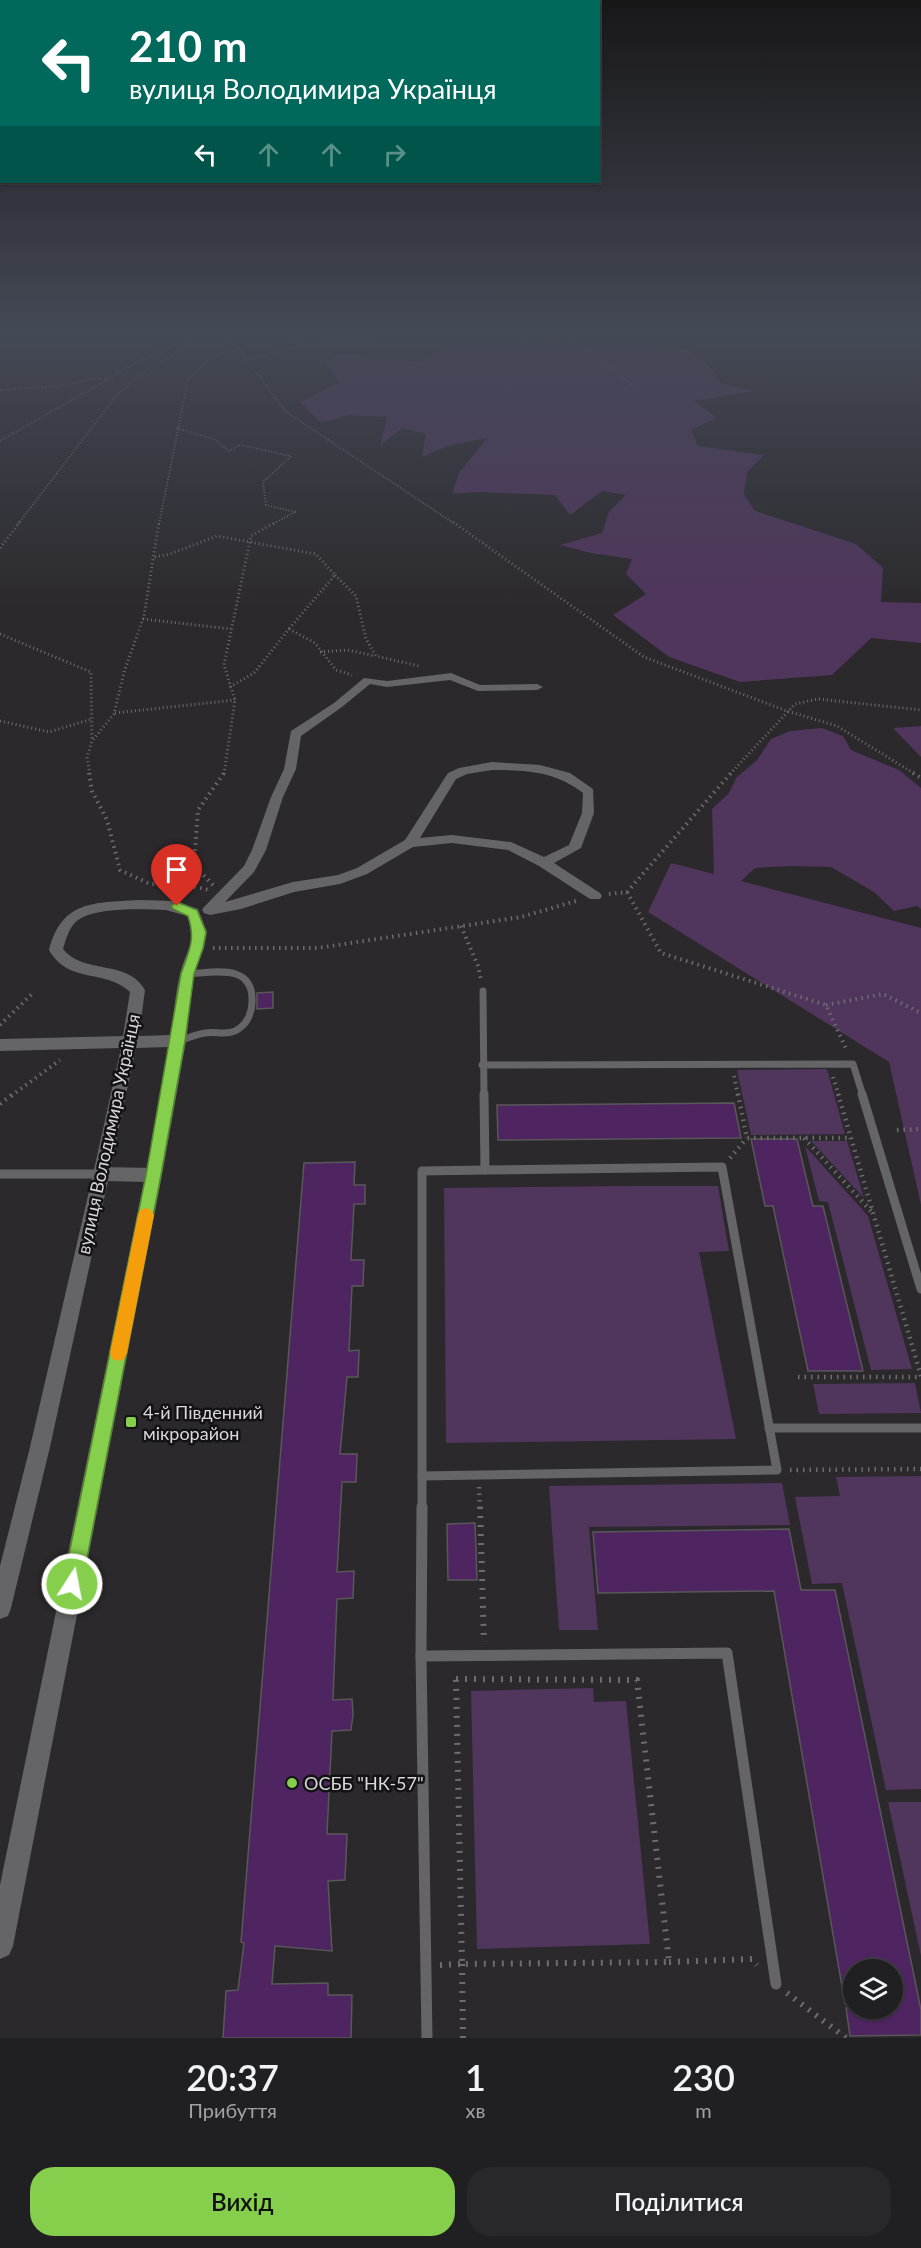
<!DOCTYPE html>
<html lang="uk">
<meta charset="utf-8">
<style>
body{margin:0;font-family:Lato,sans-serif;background:#28272a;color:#f1f3f6;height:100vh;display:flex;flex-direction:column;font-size:22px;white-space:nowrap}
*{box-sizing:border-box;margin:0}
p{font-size:20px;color:#a2a2a5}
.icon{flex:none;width:33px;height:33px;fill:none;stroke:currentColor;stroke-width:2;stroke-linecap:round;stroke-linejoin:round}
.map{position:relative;height:2038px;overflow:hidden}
.side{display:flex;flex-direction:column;background:#201f21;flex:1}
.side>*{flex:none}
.top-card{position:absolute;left:0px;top:0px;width:600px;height:183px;box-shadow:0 2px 4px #0004,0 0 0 2px #3d3d3f;background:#00695c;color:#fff;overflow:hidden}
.buttons{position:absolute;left:843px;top:1959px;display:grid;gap:12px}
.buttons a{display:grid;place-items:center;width:60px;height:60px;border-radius:50%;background:#201f21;box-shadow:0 2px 4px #0004,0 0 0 2px #3d3d3f;font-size:30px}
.pin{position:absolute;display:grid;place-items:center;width:51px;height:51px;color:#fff;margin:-62px -26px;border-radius:50% 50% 50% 0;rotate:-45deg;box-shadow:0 0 6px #0007}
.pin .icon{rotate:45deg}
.me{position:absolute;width:66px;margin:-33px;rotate:11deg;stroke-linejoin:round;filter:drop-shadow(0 0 4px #0008)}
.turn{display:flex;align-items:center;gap:21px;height:126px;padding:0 30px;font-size:27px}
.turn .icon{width:78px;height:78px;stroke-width:2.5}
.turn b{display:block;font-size:42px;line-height:51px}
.lanes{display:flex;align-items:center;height:57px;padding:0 30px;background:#0003;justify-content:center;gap:30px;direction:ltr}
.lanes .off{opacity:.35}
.eta{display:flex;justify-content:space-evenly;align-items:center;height:102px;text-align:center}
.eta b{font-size:36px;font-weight:600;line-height:42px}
.button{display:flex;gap:12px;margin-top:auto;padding:12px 30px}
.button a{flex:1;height:69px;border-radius:24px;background:#85cf4c;color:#111;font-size:24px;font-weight:600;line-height:69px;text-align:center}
.button a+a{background:#28272a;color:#f1f3f6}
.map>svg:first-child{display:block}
.green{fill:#50355d}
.building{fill:#4e2560;stroke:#59575a;stroke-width:1.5}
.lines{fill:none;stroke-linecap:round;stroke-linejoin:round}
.path-far4{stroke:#6e6c6f;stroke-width:2;stroke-dasharray:1 2;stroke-linecap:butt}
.path-far3{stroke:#6e6c6f;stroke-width:3;stroke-dasharray:1 3;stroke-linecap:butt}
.path-far2{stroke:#6e6c6f;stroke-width:4;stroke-dasharray:1.5 4.5;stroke-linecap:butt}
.path-far1{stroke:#6e6c6f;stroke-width:4.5;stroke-dasharray:1.5 5;stroke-linecap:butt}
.path{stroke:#6e6c6f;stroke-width:6;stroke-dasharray:2 7;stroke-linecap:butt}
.service-far2{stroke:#656466;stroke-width:7}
.service-far1{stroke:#656466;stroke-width:9}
.service{stroke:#656466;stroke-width:11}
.minor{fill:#656466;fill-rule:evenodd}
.tertiary{fill:#656466;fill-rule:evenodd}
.route{fill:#85cf4c;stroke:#568731;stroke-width:1.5}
.slow{fill:#f59e0b}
.poi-dot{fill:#85cf4c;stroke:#131214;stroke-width:2}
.labels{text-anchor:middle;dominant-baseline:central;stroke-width:5;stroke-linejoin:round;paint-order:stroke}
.near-street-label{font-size:18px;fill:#dad8da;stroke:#131214}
.near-poi-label{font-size:18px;fill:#dad8da;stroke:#131214;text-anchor:start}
</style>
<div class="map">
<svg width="921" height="2038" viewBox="0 0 921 2038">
<rect width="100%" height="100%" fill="#2b292c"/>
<!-- green -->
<g class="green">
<path d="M639,343c41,6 59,1 82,40l33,8 -60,10 23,17 -26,12 7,16 66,9 -17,17 -3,22 11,17 101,33 27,24 -2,34 40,1v40l-50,-5 -39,37 -92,7 -71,-25 -56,-42 33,-21 -20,-20 6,-15 -41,-6 -31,-8 42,-12 7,-21 17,-17 -24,-4 -32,24 -15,-20 -78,-3 -25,2 7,-21 28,-35 -40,8 -25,11 4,-23 -24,-6 -22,18 7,-29 -39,-2 -27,8 -21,-21 39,-20 -14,-20 14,-9 81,9 40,-18 118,1z"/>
<path d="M921,726v31l-28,-29z"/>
<path d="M822,728l21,8 8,14 48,20 22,18v121l-4,-3 -23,5 -20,-19 -43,-25 -40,-1 -36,2 -14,13 180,47v277l-32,-143 -241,-150 23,-49 43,11 -2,-65 17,-16 7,-15 21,-18 14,-21 19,-8z"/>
<path d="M827,1069l18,65 -94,1 -14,-65z"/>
<path d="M811,1141h36l17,57z"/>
<path d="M805,1146l63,70 44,153 -41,1 -43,-168 -9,-1z"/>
<path d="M629,1186h89l11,65 -30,1 37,187 -290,4 -2,-255z"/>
<path d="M915,1383l6,30 -102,1 -6,-30z"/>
<path d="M921,1476v313l-35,1 -44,-207 -30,1 -17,-87 45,-1 -4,-19z"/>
<path d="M782,1483l8,42 -201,2 9,103h-39l-10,-144z"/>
<path d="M593,1688l1,14 32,-1 24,243 -173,5 -6,-258z"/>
<path d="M888,1802h33v154z"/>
</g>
<!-- building -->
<g class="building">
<path d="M273,992v16l-16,1v-16z"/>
<path d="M734,1103l7,35 -243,2 -1,-35z"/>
<path d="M751,1139h46l16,67h10l40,165h-55l-35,-165h-8z"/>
<path d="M355,1162l-1,23h11v19h-11l-3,56h13l-1,26h-11l-3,65 10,-1 -1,27h-11l-7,77h17l-1,28h-14l-5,90 17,-1 -1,27 -16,1 -4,101 19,-1 1,15 -2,16 -19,1 -5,103h20l-2,46 -17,1 4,70 -57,-5 -3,38 56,-1v12h24l-1,43h-128l3,-47 12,-1 6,-47 -3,-1 63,-779z"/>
<path d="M475,1523l2,57h-29l-1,-56z"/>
<path d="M789,1529l12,61h34l86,420v25l-71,1 -4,-28h46v-38h-38v33l-9,1 -71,-413 -176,2 -5,-61z"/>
</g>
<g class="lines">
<!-- path-far4 -->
<g class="path-far4">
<path d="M184,328l37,2 8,5 103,2 -84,23"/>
<path d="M227,328l2,7 56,76 170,113"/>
<path d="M491,328h8"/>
<path d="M605,328l22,4 247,-1 47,2"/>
<path d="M0,329l41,-1"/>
<path d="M338,335l33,-7"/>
<path d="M332,337h28l49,6 168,-3 58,47"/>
<path d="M0,390l61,-4 28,-7 20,-1"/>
<path d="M177,428l37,11 15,12 11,-6 51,11 -28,26 3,23 29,7 -22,12"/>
<path d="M0,441l143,-82 38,-17"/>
<path d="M18,524l99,-129 33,-28 24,-12 10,-14 22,-13"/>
<path d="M159,524l29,-144 22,-22 30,-10"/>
</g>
<!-- path-far3 -->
<g class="path-far3">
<path d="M453,522l191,135 143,54 50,15 78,48"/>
<path d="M0,548l20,-26"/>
<path d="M155,557l15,-3 47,-18 99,18 19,21 -46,54"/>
<path d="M335,575l21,21 10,43 10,17 43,10"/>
<path d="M143,619l88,10"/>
<path d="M0,634l91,38 1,68"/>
<path d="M320,652l27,-2 28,6"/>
<path d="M230,687l24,-14 35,-44 26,14 21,27 16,5"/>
<path d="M115,713l120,-13"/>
<path d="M0,721l49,11 43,-13"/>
<path d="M90,774l-3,-17 5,-16 22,-27 10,-42 20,-56 15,-94"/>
<path d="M224,774l11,-74 -11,-35 27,-129 25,-14"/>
<path d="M730,774l65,-70 23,-5 103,11"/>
</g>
<!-- path-far2 -->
<g class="path-far2">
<path d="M89,773l3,18 15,29 13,50 30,14 41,2 18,4"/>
<path d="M913,773l8,5"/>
<path d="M213,885l-19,-20 4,-55 26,-37"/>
<path d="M627,892l34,61 165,52 21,46"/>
<path d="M609,894l18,-2 104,-119"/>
<path d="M461,926l17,40 3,14"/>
<path d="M213,948h105l203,-31 55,-16"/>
<path d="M826,1005l57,-11 38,19"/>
<path d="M0,1025l34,-33"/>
<path d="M734,1076l4,20"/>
<path d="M833,1077l6,19"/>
<path d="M11,1096l49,-36"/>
</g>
<!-- path-far1 -->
<g class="path-far1">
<path d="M738,1094l9,44h104"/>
<path d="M838,1094l83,282"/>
<path d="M0,1104l13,-10"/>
<path d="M897,1130l24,-1"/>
<path d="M804,1138l68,74"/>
<path d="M730,1158l17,-20"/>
<path d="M798,1377h123"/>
<path d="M790,1470l131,-1"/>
<path d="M479,1487l1,22"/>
</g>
<!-- path -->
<g class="path">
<path d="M480,1507l4,135"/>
<path d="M456,1679l181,1 32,282 -207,2z"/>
<path d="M669,1962l83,-3 5,6"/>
<path d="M462,1964l1,74"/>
<path d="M440,1965l22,-1"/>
<path d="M787,1993l59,45"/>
</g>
<!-- service-far2 -->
<g class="service-far2">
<path d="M483,991l1,105"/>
<path d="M178,1041c9,-2 18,-7 27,-8 13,-2 25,4 36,-6 7,-5 11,-16 11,-25 2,-40 -40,-29 -65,-28"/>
<path d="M482,1065l371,-1 10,32"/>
</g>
<!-- service-far1 -->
<g class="service-far1">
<path d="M862,1094l59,195"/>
<path d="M0,1174h100"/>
<path d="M769,1428h152"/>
<path d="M422,1476v-305l63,-1"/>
<path d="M422,1509v-33l355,-6 -55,-303 -237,3 -1,-76"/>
</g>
<!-- service -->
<g class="service">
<path d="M421,1656l1,-149"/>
<path d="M427,2038l-6,-382 306,-3 49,331"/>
</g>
<!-- minor -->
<g class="minor">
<path d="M451,673l29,12 57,-1 6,3 -6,3 -59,1 -28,-11 -63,7 -17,-3 -28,23 -41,29 -5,33 -13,28 -17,53 -12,22 -29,30 68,-20 45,-7 19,-7 48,-28 43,-67 11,-5 33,-6 48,3 30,8 23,16 1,24 -13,35 -27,15 46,30 2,3 -2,3h-10l-51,-33 -31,-16 -56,-7 -39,4 -46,27 -27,10 -46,8 -53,17 -31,6 -6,-2 -2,-3 2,-3 40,-41 8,-16 19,-53 13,-28 7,-38 43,-28 30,-25 23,3zM492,770c34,0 63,1 91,23l-1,20 -13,32 -25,12 -33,-15 -59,-7 -32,3 36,-59 11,-5z"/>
<path d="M138,900l37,1 23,8 9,23 -3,16 -10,26 -8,67 -24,134 -2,5 -6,2 -6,-2 -2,-5 23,-128 -33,1 -27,126 -2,5 -6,2 -6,-2 -2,-5 28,-126 -121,3v-12l123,-3 7,-44c-25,-24 -61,-7 -81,-42 13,-50 45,-47 89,-50zM166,910l21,6c10,27 -1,34 -7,58 -5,20 -6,41 -9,61l-32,1 6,-46c-17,-31 -61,-15 -82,-41 3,-10 6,-22 15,-29 19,-13 65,-11 88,-10z"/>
</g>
<!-- tertiary -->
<path class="tertiary" d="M101,1167l53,1 6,2 2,5 -149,771 -4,9 -9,4v-74l144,-703 -36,-1 -58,266 -39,161 -3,8 -8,3v-53l30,-119 63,-273 2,-5z"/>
</g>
<!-- sky -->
<linearGradient id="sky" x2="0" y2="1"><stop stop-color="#181718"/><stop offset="0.54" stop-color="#444956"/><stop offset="1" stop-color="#444956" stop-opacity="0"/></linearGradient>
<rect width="921" height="613" fill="url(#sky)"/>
<!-- route -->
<path class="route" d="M177,902l20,8 9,22 -3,16 -9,26 -9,67 -24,134 -79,409 -3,7 -7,3 -6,-3 -3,-7 83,-409 35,-201c8,-23 15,-34 7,-58l-15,-7 -2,-3z"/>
<!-- slow -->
<path class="slow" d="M146,1208l5,2 3,5 -27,138 -3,6 -6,2 -6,-2 -2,-6 28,-138 2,-5z"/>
<!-- markers -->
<g class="poi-dot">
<rect x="125" y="1416" width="12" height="12" rx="3"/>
<circle cx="292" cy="1783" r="6"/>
</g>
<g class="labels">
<!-- near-street labels -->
<g class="near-street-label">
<text transform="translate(108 1134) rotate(-78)">вулиця Володимира Українця</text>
</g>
<!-- near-poi labels -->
<g class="near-poi-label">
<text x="143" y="1412">4-й Південний<tspan x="143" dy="21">мікрорайон</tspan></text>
<text x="304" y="1783">ОСББ "НК-57"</text>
</g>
</g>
</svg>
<div class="buttons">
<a><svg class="icon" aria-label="layers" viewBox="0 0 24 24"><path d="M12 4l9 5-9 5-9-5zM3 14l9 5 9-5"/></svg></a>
</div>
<div class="pin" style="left:177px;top:906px;background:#d93025"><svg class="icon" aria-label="arrive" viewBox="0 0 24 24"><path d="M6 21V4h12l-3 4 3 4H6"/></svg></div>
<svg class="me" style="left:72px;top:1584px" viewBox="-20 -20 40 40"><circle r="17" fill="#85cf4c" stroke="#fff" stroke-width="3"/><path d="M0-11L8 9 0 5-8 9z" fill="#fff"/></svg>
<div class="top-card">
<div class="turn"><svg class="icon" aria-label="left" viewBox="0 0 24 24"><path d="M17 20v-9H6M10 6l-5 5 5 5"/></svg><div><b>210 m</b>вулиця Володимира Українця</div></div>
<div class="lanes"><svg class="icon" aria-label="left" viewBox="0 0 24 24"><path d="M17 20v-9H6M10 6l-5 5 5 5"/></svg><svg class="icon off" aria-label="ahead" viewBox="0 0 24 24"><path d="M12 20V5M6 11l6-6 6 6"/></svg><svg class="icon off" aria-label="ahead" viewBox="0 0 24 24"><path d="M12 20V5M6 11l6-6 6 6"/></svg><svg class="icon off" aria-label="right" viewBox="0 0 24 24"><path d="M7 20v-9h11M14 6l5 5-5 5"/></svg></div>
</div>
</div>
<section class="side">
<div class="eta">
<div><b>20:37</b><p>Прибуття</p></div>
<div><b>1</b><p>хв</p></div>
<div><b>230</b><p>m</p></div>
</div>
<div class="button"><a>Вихід</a><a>Поділитися</a></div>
</section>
